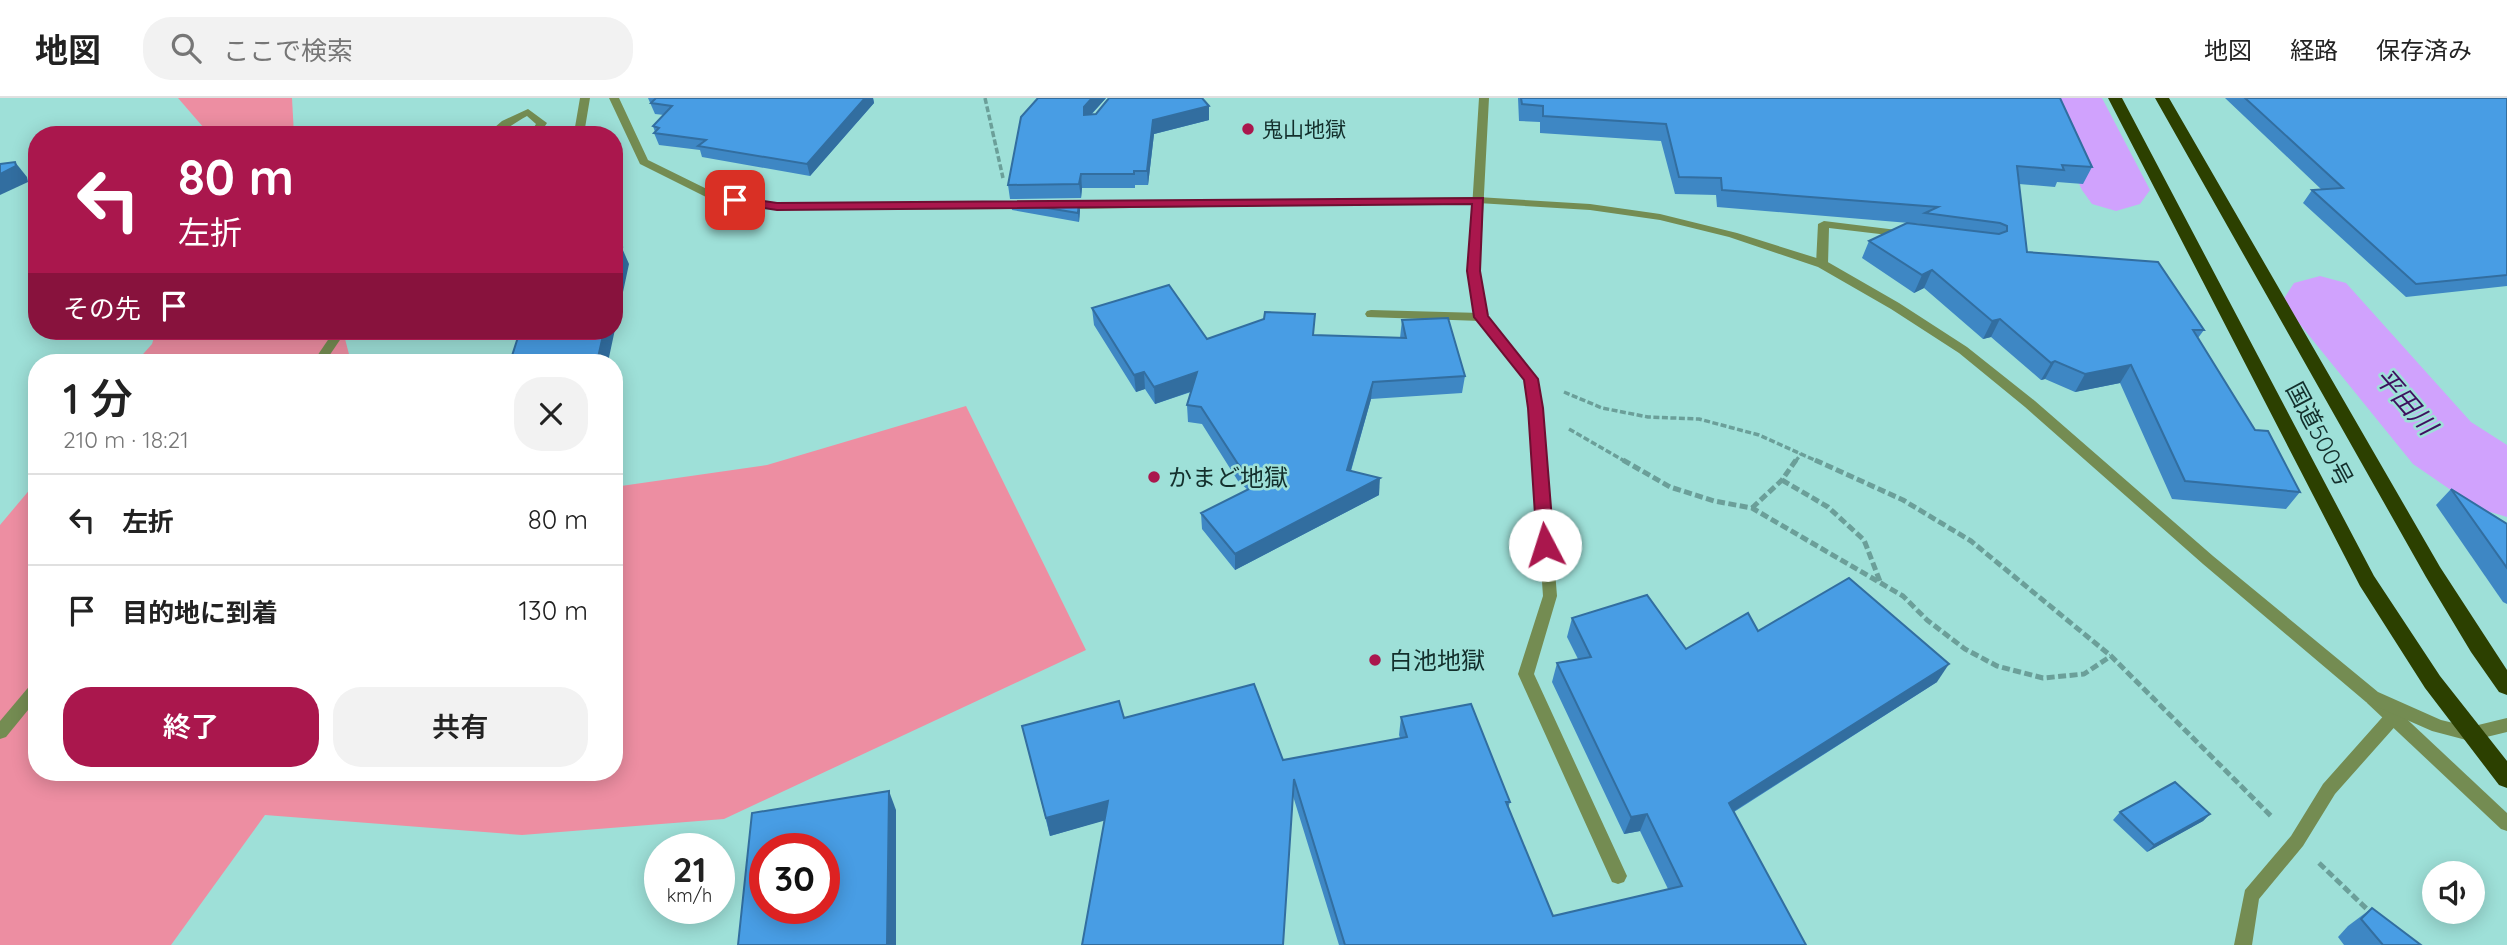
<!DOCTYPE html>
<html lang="ja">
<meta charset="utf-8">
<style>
body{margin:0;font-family:Quicksand,"Noto Sans JP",sans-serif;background:#f2f2f2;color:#222;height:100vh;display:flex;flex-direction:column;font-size:26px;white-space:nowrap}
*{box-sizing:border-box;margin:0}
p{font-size:23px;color:#767676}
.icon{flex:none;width:38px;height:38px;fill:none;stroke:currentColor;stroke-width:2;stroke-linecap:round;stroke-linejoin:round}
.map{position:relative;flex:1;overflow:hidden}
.details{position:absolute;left:28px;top:256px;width:595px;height:427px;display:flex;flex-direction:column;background:#fff;border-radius:28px;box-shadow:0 4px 18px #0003}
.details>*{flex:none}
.top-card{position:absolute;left:28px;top:28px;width:595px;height:214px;border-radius:28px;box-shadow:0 4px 18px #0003;background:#aa174d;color:#fff;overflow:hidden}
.fabs{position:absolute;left:2422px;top:763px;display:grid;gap:14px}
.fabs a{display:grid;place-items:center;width:63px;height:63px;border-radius:50%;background:#fff;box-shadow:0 4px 18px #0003;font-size:35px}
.speed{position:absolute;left:644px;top:735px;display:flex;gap:14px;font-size:35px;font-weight:700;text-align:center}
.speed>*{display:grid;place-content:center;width:91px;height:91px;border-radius:50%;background:#fff;box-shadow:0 4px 18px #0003;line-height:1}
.speed small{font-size:18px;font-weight:400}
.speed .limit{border:10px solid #d22;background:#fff;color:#111}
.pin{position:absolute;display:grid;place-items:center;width:60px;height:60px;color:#fff;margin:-30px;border-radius:14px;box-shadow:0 4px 10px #0006}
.me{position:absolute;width:77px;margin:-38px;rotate:355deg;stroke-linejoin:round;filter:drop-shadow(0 0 5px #0008)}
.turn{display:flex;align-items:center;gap:24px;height:147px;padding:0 35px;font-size:32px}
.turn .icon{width:91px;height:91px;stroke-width:2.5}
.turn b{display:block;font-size:49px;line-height:60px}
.then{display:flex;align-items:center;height:66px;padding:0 35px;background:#0003;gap:14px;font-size:26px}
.round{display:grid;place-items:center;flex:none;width:74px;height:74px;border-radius:28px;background:#f2f2f2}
.overview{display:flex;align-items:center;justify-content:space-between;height:119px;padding:0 35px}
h1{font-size:42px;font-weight:600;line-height:52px}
.action{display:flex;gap:14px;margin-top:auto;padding:14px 35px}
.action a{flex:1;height:80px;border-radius:28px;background:#aa174d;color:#fff;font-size:28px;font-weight:600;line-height:80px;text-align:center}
.action a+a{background:#f2f2f2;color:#222}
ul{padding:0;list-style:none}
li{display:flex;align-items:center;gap:21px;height:91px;padding:0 35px;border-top:2px solid #e0e0e0}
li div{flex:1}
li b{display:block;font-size:26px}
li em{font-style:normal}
header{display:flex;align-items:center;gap:42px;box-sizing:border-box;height:98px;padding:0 35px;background:#fff;border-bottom:2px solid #e0e0e0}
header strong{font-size:33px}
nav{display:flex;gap:38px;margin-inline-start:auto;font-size:24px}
.search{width:490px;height:63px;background:#f2f2f2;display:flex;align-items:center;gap:18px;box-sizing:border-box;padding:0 24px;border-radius:28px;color:#767676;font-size:26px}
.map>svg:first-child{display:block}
.green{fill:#ed8ea2}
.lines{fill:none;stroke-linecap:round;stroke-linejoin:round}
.river{fill:#d0a2fd;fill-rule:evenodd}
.path-far1{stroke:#6b9f99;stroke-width:3.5;stroke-dasharray:6 2.5;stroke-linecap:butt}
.path{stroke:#6b9f99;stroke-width:5;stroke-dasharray:8 3.5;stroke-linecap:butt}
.service{fill:#748c52;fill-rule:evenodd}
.minor{fill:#748c52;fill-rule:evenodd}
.tertiary{fill:#748c52;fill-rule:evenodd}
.trunk{fill:#2c4000;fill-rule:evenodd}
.wall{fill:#3e87c4}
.shaded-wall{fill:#326ea0}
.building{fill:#489de4;stroke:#326ea0;stroke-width:2;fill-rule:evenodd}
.route{fill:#aa174d;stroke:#6e0f32;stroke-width:2}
.poi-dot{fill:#aa174d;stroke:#9ee0d8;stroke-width:2.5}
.labels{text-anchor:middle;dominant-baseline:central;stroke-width:5;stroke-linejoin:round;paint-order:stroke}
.far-poi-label{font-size:21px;fill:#132f2c;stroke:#9ee0d8;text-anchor:start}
.street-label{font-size:24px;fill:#132f2c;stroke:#9ee0d8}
.poi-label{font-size:24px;fill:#132f2c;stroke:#9ee0d8;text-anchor:start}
.water-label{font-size:26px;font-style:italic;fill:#3e0f5e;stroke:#9ee0d8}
</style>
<header>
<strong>地図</strong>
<div class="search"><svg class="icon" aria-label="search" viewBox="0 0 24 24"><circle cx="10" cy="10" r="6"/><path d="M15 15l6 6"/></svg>ここで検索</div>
<nav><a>地図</a><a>経路</a><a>保存済み</a></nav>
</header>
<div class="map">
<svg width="2507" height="847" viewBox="0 0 2507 847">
<rect width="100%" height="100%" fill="#9ee0d8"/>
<!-- green -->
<g class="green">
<path d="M178,0h114l2,37h-84z"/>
<path d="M156,233h187l8,31h-215l16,-18z"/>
<path d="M966,308l120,244 -362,169 -202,16 -257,-20 -94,130h-171v-420l37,-44v291h577v-285l153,-22z"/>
</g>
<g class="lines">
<!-- river -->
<g class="river">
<path d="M2038,0h64l48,92 -10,14 -24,7 -24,-7 -10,-14z"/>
<path d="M2320,178l26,7 125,139 36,23v72l-30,-9 -64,-44 -119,-147 -11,-17 11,-17z"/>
</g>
<!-- path-far1 -->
<g class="path-far1">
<path d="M985,0l18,80"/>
<path d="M1564,294l38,16 46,9 51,2 60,16 60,27"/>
<path d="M1569,331l57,33"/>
<path d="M1795,364l6,-8"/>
</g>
<!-- path -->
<g class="path">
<path d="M1623,362l47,27 44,14 38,7 151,88 24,24 38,29 32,17 46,12 41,-4 27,-18"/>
<path d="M1815,362l88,40 68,41 140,115 162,162"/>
<path d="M1782,382l46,27 36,33 17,44"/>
<path d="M1752,410l30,-28 14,-20"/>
<path d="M2319,765l52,50"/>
</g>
<!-- service -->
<g class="service">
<path d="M1824,123l81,10 6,3 -6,3 -76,-9 -1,36 -6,4 -6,-4 2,-40z"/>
<path d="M1371,212l110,3 6,4 -6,4 -114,-4 -2,-3 2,-3z"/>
<path d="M2393,612l6,2 2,5 -2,5 -64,72 -32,52 -44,53 -7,46h-18l11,-55 46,-54 32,-52 64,-72z"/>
</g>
<!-- minor -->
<g class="minor">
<path d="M580,0h10l-5,30 -5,7h-11l6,-8z"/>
<path d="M1479,0h10l-9,173 7,45 50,63 5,28 15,189 -23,78 93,202 -3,6 -6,2 -6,-2 -94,-208 25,-78 -13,-189 -5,-27 -50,-63 -7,-46z"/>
<path d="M528,11l19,14 -8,12h-10l7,-11 -9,-8c-14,7 -25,19 -41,19l16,-14z"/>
<path d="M334,233h12l-21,31h-12z"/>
<path d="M37,584v17l-31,38 -6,2v-18l32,-38z"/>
<path d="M2373,594l6,1 128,120v18l-6,-2 -134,-126 -2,-5 2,-5z"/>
</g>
<!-- tertiary -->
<g class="tertiary">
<path d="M609,0h10l29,62 69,34 60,10 251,-1 6,3 -6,3 -251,1 -67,-11 -70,-35z"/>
<path d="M1478,99l112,7 70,10 77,19 89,28 73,42 68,44 68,54 178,155 165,136 63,28 29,7 37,-9v14l-37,9 -38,-10 -66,-29 -163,-138 -178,-157 -66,-54 -68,-44 -73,-42 -89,-30 -69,-17 -70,-10 -112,-7 -416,6 -6,-3 6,-3z"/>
</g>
<!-- trunk -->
<g class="trunk">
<path d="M2108,0h14l252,478 66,100 67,85v27l-8,-3 -74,-97 -65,-102z"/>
<path d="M2155,0h14l271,469 67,103v25l-8,-3 -28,-40 -45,-75z"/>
</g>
</g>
<!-- wall -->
<g class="wall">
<path d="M648,0h225l1,5 -64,73 -108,-19 -2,-7 -41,-5 -5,-12 1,-1 -2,-6 11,-11 -9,-1z"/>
<path d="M1038,0h68l-15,17 118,5 -55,14 -6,51h-13v3h-53l-1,10 -71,1 -2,-14z"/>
<path d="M1518,0h542l32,69 -9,17 -26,-2 -2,5 -36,-3 8,68 177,78 -6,8 57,92 45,62 -14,17 -114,-10 -52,-116 -45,9 -30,-13 -4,1 -50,-43 -8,2 -59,-51 -10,5 -52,-35 7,-17 52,-17 -204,-17 -1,-12 -41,-1 -14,-53 -121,-8v-11l-21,-1z"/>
<path d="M2225,0h282v188l-101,11 -103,-94 9,-13h10z"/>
<path d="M1011,104l69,8 -1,12 -67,-12z"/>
<path d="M1092,210l115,31 107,-4 86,3 2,-18 63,56 -3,17 -91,6 -20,72 28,24 -144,75 -33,-41 -1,-16 47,-23 -10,-9 -36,-57 -14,-2 -1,-17 4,-13 -36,12 -10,-15 -9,3 -42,-67z"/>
<path d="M2451,391l56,35v80l-4,-2 -67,-97z"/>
<path d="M1572,520l114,31 72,-18 179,51 -203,130 72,133h-467l-46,-149 -189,24 -54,16 -28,-110 102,-8 159,42 117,-22 -1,-3 2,-18 109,85 -2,6 45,108 115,-27 -28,-58 -16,3 -72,-152 5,-19 21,-4 -11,-22z"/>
<path d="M2120,714l90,2 -7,7 -56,31 -34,-32z"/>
<path d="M2372,810l49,37h-77l-6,-8 10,-11z"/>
</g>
<!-- shaded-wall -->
<g class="shaded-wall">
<path d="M865,0h8l1,5 -64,73 -3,-12z"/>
<path d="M1092,0h14l-21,23 -1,-14z"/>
<path d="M1209,8v14l-55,14 -6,51 -1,-14 6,-51z"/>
<path d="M15,64l12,15 1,5 -28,13v-21z"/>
<path d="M1081,76l1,14 -1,10 -2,-14z"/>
<path d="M1079,103l1,9 -1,12 -1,-9z"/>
<path d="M622,150l7,16 -21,98h-11l7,-31h10v-46z"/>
<path d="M1932,172l-8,18 -10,5 8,-18z"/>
<path d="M2000,221l-9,18 -8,2 9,-18z"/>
<path d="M2055,263l-10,18 -4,1 10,-17z"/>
<path d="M2131,267l-11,18 -45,9 10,-18z"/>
<path d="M1144,274l1,17 -9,3 -2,-17z"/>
<path d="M1197,274l1,17 -43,15 -1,-17z"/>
<path d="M1373,284l-2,17 -25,88 1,-17z"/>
<path d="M1380,380l-1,17 -144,75v-16z"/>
<path d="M1949,566l-12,18 -217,138 9,-17z"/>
<path d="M889,693l7,19v135h-9z"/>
<path d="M1108,703l2,18 -60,17 -4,-18z"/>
<path d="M1647,716l-7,17 -16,3 7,-17z"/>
<path d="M2210,716l-7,7 -56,31 7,-7z"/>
</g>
<!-- building -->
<g class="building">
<path d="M656,0h209l-58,66 -109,-18 8,-6 -52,-7 5,-5 -6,-2 19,-20 -21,-3z"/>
<path d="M1038,0h54l-8,9v8l12,-1 13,-16h93l7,8 -56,14 -6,51h-13v3h-53l-2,10 -71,1 13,-68z"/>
<path d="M1521,0h539l32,69 -30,-2 2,5 -47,-4 10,86 131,10 46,68h-11l62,100 13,1 32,61 -115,-11 -54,-116 -46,9 -30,-13 -4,2 -51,-44 -8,2 -60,-51 -10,5 -53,-34 38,-18 92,11 8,-3v-5l-7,-3 -75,-10 13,-6 -216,-17 -1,-12 -42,-1 -13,-53 -123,-8v-10l-21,-2z"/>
<path d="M2245,0h262v177l-91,9 -104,-94 31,-2z"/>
<path d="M15,64l1,4 -16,8v-10z"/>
<path d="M1079,103l-1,12 -67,-11z"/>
<path d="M622,150l-8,37v-36z"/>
<path d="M1169,187l38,54 57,-20 1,-7 50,2 -2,21 93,3 -4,-18 46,-2 17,58 -92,6 -26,88 33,8 -145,76 -34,-41 58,-29 -21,-20 -37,-57 -14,-2 10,-33 -43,15 -10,-15 -10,3 -42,-67z"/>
<path d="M520,233h84l-7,31h-87z"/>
<path d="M2451,391l56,35v44z"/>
<path d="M1849,480l100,86 -220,139 77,142h-461l-51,-166 -11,166h-201l26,-144 -62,17 -24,-92 97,-25 5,17 130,-34 29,76 124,-23 -6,-20 70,-13 39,98h-4l47,114 129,-30 -35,-72 -16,3 -74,-154 34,-6 -19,-39 75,-23 39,54 62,-36 10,18z"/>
<path d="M2175,684l35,32 -56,31 -34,-33z"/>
<path d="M889,693l-2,154h-149l14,-132zM765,751h59v59h-59z"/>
<path d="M2372,810l49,37h-38l-22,-26z"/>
</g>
<!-- route -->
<path class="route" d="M735,99l42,6 706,-5 -3,73 8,45 50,63 5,29 11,137 -9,6 -8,-6 -9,-137 -4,-28 -50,-63 -7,-46 5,-67 -695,6 -47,-7 -1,-3z"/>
<!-- markers -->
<g class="poi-dot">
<circle cx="1248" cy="31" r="7"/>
<circle cx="1154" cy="379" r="7"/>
<circle cx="1375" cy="562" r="7"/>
</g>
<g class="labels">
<!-- far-poi labels -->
<g class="far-poi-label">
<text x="1262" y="31">鬼山地獄</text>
</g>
<!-- street labels -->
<g class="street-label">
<text transform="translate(2320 336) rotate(62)">国道500号</text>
</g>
<!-- poi labels -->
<g class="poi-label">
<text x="1168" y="379">かまど地獄</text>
<text x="1389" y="562">白池地獄</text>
</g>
<!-- water labels -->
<g class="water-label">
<text transform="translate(2406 303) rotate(49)">平田川</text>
</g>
</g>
</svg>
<div class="fabs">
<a><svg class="icon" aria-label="sound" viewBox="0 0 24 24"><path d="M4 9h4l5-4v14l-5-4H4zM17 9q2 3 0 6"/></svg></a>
</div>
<div class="speed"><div>21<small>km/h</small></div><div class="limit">30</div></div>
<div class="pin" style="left:735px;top:102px;background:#d93025"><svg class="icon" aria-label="arrive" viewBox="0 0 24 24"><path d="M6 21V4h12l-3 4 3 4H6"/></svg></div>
<svg class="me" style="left:1545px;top:447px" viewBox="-20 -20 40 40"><circle r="19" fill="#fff"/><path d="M0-13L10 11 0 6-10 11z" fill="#aa174d"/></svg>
<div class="top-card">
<div class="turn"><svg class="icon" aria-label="left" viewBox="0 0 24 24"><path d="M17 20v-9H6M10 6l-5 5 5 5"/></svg><div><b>80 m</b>左折</div></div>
<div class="then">その先<svg class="icon" aria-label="arrive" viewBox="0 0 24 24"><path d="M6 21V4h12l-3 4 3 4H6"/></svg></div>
</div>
<section class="details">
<div class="overview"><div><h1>1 分</h1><p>210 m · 18:21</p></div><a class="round"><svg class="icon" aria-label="close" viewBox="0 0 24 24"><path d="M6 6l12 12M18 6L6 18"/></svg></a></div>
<ul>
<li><svg class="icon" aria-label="left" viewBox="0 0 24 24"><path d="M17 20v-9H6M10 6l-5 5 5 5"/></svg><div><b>左折</b></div><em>80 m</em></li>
<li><svg class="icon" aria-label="arrive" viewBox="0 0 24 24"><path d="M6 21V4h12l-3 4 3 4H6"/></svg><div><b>目的地に到着</b></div><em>130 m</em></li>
</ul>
<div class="action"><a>終了</a><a>共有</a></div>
</section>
</div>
